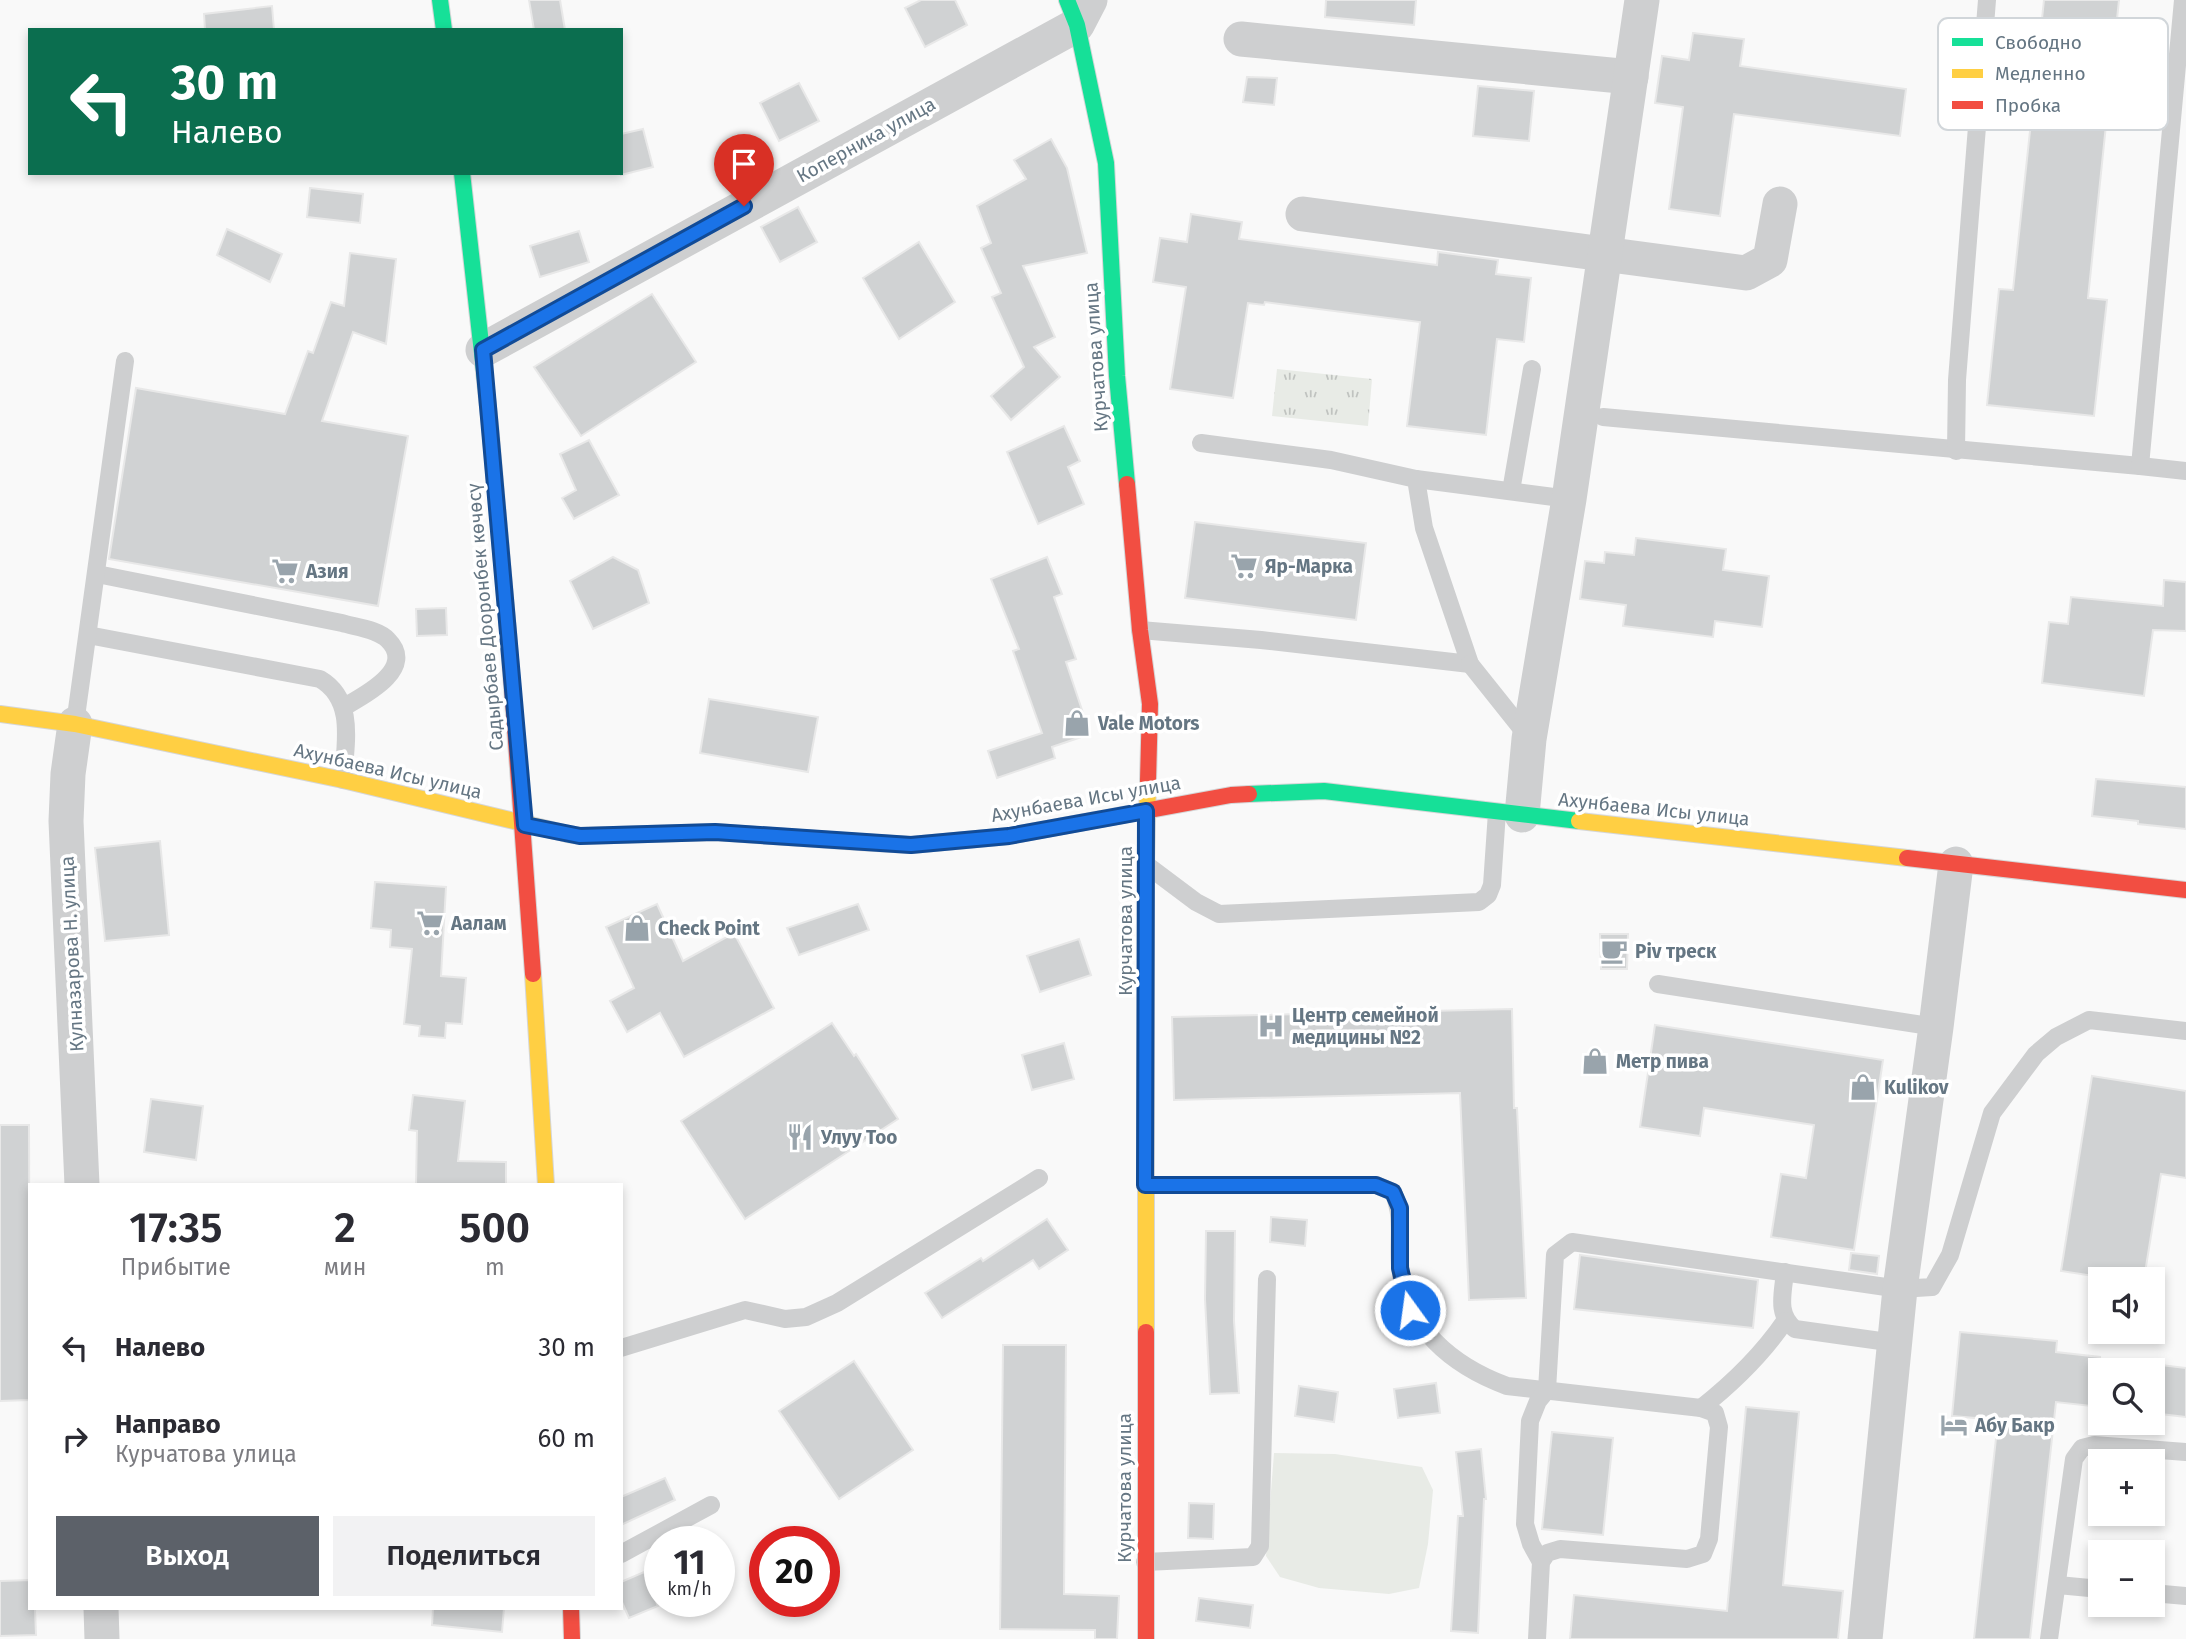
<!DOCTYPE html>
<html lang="ru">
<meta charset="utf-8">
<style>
body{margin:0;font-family:"Fira Sans",sans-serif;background:#f2f2f3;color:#2b2b33;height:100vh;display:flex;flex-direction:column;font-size:26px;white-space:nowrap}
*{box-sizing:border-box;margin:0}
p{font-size:23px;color:#7c7c81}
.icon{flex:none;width:38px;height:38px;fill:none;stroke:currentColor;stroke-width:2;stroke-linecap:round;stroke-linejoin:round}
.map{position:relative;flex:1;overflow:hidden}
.drawer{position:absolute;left:28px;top:1183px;width:595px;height:427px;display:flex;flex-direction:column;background:#fff;border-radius:0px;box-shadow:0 4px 10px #0003}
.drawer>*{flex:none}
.banner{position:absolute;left:28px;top:28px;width:595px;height:147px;border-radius:0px;box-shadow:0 4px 10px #0003;background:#0b6e4f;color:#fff;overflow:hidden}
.controls{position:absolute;left:2088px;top:1267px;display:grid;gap:14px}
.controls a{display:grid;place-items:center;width:77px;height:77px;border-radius:0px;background:#fff;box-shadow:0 4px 10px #0003;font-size:35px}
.speed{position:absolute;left:644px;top:1526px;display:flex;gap:14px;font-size:35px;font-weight:700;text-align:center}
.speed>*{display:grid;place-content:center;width:91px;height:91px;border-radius:50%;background:#fff;box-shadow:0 4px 10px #0003;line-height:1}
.speed small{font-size:18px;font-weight:400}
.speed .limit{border:10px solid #d22;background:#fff;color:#111}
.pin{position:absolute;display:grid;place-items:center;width:60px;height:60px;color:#fff;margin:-72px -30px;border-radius:50% 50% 50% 0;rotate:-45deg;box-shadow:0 0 7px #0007}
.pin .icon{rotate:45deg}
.me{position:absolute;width:77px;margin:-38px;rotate:346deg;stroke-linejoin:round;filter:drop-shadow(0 0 5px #0008)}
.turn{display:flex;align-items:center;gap:24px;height:147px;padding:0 28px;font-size:32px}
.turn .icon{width:91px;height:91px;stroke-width:2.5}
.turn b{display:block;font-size:49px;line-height:60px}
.eta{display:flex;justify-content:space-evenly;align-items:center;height:119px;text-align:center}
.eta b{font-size:42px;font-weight:600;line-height:49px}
.action{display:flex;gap:14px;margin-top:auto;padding:14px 28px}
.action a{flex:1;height:80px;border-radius:0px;background:#5c6169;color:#fff;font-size:28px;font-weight:600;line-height:80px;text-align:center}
.action a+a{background:#f2f2f3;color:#2b2b33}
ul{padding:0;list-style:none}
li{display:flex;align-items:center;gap:21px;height:91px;padding:0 28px}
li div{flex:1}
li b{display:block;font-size:26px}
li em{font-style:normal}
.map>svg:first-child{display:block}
.grass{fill:url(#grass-tufts)}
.park{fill:#e8ebe6}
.building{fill:#d0d2d3;stroke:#e8e8e8;stroke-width:2}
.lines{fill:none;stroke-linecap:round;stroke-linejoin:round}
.fast-casing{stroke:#d5d6d7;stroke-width:18}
.slow-casing{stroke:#d5d6d7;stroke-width:18}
.jam-casing{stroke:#d5d6d7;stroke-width:18}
.lane{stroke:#cecfd0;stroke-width:18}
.street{stroke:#cecfd0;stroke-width:35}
.fast{stroke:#16e098;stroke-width:16}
.slow{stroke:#ffcf43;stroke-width:16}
.jam{stroke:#f24e42;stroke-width:16}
.route-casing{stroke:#114b97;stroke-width:18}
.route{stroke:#1a73e8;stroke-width:12}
.labels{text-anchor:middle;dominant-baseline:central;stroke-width:7;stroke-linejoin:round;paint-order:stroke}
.street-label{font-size:19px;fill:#657683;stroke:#fff}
.poi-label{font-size:19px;font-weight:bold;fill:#657683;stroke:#fff;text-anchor:start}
.key{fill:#fff;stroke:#d1d6da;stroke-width:2}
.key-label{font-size:19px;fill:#657683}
</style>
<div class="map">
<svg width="2186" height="1639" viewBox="0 0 2186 1639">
<defs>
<pattern id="grass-tufts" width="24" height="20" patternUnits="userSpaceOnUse" patternTransform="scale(1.75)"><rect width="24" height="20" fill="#e8ebe6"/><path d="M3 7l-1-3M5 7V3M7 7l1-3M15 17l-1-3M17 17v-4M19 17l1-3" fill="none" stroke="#c0c3c0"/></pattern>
</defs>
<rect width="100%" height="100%" fill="#f9f9f9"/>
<!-- grass -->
<path class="grass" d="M1277,369l95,10 -4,47 -96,-10z"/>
<!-- park -->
<path class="park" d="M1274,1453l61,1 87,13 11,23 -5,54 -9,44 -30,6 -70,-6 -39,-11 -14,-21z"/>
<!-- building -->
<g class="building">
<path d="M529,0h31l5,30h-31z"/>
<path d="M921,0h34l12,25 -42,22 -20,-39z"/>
<path d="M1326,0h90l-2,25 -89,-8z"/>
<path d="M2044,0h75l-31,298 19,2 -13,116 -107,-11 12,-116 14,1z"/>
<path d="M272,6l2,24h-69l-1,-16z"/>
<path d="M1693,33l51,6 -4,27 166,23 -6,47 -166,-22 -14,102 -51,-7 14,-102 -28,-4 7,-47 27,4z"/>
<path d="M1247,77l30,1 -3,27 -31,-3z"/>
<path d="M799,83l20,38 -40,20 -19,-38z"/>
<path d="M1478,86l56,5 -5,50 -56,-5z"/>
<path d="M643,129l10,38 -32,8v-41z"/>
<path d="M1051,139l16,29 20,85 -64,13 32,71 -21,10 26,30 -49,43 -20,-24 33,-29 -32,-70 9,-4 -20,-45 10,-5 -14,-37 49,-27 -12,-19z"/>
<path d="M310,188l53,6 -3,29 -53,-6z"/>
<path d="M798,207l19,35 -37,20 -19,-35z"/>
<path d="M1191,214l51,8 -3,17 198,26 1,-13 60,8 -2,14 35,4 -7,64 -27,-3 -11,96 -79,-9 13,-104 -155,-20 -1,3 -16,-2 -15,95 -63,-9 16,-102 -33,-5 7,-44 27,4z"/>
<path d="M227,229l55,25 -12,28 -53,-27z"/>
<path d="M579,231l10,31 -49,15 -10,-31z"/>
<path d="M919,242l36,60 -56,37 -36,-61z"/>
<path d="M350,253l46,6 -10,85 -33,-12 -31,89 86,15 -30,170 -269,-47 27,-171 149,26 23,-63 5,2 18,-51 13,4z"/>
<path d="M652,294l44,68 -115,74 -47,-69z"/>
<path d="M1064,426l16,35 -12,6 16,37 -46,20 -31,-72z"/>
<path d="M589,440l30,55 -45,24 -12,-21 14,-8 -16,-36z"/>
<path d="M1195,522l171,21 -10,77 -171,-22z"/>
<path d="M1636,538l90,11 -3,21 46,6 -7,51 -47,-6 -2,16 -90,-11 3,-21 -46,-6 5,-38 19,2 1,-11 29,3z"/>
<path d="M613,557l25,13 11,33 -56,26 -23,-48z"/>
<path d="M1047,557l15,37 -8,3 22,62 -10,3 24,72 -38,13 3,11 -58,20 -9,-27 54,-18 -29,-82 6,-2 -28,-70z"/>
<path d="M2164,580l22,2v49l-33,-1 -9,66 -102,-13 7,-61 19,2 3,-27 92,9z"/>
<path d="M446,608l1,27 -30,1 -1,-27z"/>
<path d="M709,699l109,18 -10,55 -108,-19z"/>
<path d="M2096,779l90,8v42l-48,-5v-3l-46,-5z"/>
<path d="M160,841l9,94 -64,6 -10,-93z"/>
<path d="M375,882l71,5 -5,89 25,2 -4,46 -16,-1 -1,15 -26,-2 1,-10 -16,-2 8,-75 -22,-2 1,-17 -20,-2z"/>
<path d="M657,904l26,57 51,-28 40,75 -90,49 -24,-44 -33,19 -17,-31 24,-13 -28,-61z"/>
<path d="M858,904l11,26 -70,25 -12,-27z"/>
<path d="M1600,934h28l-1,35h-26z"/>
<path d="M1079,939l12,36 -51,17 -13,-36z"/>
<path d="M1512,1009l2,99h3l9,190 -57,2 -9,-207 -286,7 -2,-83z"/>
<path d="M832,1023l22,33 2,-2 42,65 -153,100 -64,-98z"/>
<path d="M1655,1025l228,35 -29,190 -83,-13 10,-63 25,4 8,-53 -110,-17 -4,28 -60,-9z"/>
<path d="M1064,1043l10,36 -42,11 -10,-35z"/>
<path d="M2092,1076l94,15v87l-25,-4 -17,105h-31l-52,-8z"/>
<path d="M413,1095l52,6 -7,60 48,1v23h-90l1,-54 -8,-1z"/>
<path d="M151,1099l52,7 -7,54 -52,-8z"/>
<path d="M0,1125h29l1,275 -30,1z"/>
<path d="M1271,1217l36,3 -2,26 -35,-4z"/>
<path d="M1047,1219l21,31 -29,19 -6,-9 -91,58 -17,-25 56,-35 2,3z"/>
<path d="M1206,1231h29l-1,90 5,72 -29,1 -5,-95z"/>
<path d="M1851,1253l28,3 -2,18 -28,-4z"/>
<path d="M1580,1255l178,25 -5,48 -179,-19z"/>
<path d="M1960,1332l97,9 -1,11 44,5v50l-44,-5 -26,237h-56l24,-219 -46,-4z"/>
<path d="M1003,1345h63l-2,249 55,2 -2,43h-22v-9l-95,-1z"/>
<path d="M854,1361l59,89 -74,49 -60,-88z"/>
<path d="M2152,1364l34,4v49l-34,-4z"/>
<path d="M1436,1383l4,30 -42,5 -4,-29z"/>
<path d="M1299,1386l39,6 -4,30 -39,-6z"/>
<path d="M1746,1407l53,5 -16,173 60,6 -5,48h-268l4,-44 153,16z"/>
<path d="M1552,1432l61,6 -10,97 -61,-6z"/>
<path d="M1481,1449l5,50h-2l-6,134 -27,-2 7,-115h5l-7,-64z"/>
<path d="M665,1478l10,22 -54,25v-28z"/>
<path d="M1189,1503l25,1 -1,35 -25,-1z"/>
<path d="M644,1572l14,34 -29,12 -8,-18v-18z"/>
<path d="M30,1580v28h5l1,27 -36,1v-55z"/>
<path d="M1199,1598l54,7 -3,23 -54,-7z"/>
<path d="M433,1608h71l-2,24 -70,-7z"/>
</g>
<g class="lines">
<defs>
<g id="fast">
<path d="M440,0l4,30"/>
<path d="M1067,0l10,25 29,138 11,213 10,108"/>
<path d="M462,173l28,252 18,206"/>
<path d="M1249,794l75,-3 255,30"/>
<path d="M568,834l12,2 135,-4 144,10"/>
</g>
<g id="slow">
<path d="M0,714l75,10 268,56 225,54"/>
<path d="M1579,821l328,37"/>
<path d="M533,974l13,211"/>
<path d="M1146,1332v-468l2,-83"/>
</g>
<g id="jam">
<path d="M1127,484l13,146 10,74 -2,77"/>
<path d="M508,631l25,343"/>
<path d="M859,842l52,3 98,-9 222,-41 18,-1"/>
<path d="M1907,858l279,32"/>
<path d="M1146,1332v307"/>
<path d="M571,1608l1,31"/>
</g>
</defs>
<!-- fast casing -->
<use href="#fast" class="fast-casing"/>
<!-- slow casing -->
<use href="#slow" class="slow-casing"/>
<!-- jam casing -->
<use href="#jam" class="jam-casing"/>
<!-- lane -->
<g class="lane">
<path d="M1603,417l537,49 43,-466"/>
<path d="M1956,451l1,-71 30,-380"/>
<path d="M2140,466l46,5"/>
<path d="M1416,479l153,20"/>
<path d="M1511,491l21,-122"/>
<path d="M97,574l245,49c13,4 36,6 46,17 29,29 -25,56 -44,67"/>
<path d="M1140,630l121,10 209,24 -46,-136 -8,-49 -85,-19 -130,-17"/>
<path d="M88,635l232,44c36,21 25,66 23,101"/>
<path d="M1470,664l59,74"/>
<path d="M75,724l50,-363"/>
<path d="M1148,866l48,36 23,12 260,-12 9,-7 4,-10 5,-73"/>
<path d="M1658,984l278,43"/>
<path d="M1145,1185h231l17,7c11,25 5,47 7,73 4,62 53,101 107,121l194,22 14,5 4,14 -10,112 -6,15 -16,5 -127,-10 -13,4 -6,9 -4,77"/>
<path d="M1785,1272c-2,22 -9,42 10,57l100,14"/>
<path d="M621,1348l124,-38 40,9 21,-2 31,-14 202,-125"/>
<path d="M1701,1408c33,-26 60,-52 84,-87"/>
<path d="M621,1554l90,-49"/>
<path d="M1145,1562l108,-5 7,-11 7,-267"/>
<path d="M1541,1562l-10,-18 -6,-20 5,-103 8,-20 9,-11 8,-135 17,-13 328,47 32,-2 18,-32 42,-142 44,-59 20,-17 33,-17 97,11"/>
<path d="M2058,1585l42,4"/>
<path d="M2152,1593l34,3"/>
<path d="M2049,1639l25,-180 8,-11 12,-3 92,7"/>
</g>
<!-- street -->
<g class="street">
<path d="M1241,39l390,38"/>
<path d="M1303,214l443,59 24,-13 10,-56"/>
<path d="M483,350l594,-325 13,-25"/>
<path d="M75,724l-7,50 -2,47 16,364"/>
<path d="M1522,815l7,-76 40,-240 73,-499"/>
<path d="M101,1608l1,31"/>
<path d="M1865,1639l35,-350 36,-262 20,-163"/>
</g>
<!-- fast -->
<use href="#fast" class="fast"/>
<!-- slow -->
<use href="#slow" class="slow"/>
<!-- jam -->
<use href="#jam" class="jam"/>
</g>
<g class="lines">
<defs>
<path id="route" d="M744,206l-261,144 42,475 55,11 135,-4 196,13 98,-9 137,-25 -1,374h231l17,7 7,16v60l10,42"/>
</defs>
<!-- route casing -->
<use href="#route" class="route-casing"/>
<!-- route -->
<use href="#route" class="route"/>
</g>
<!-- icons -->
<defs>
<symbol id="supermarket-bare" viewBox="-9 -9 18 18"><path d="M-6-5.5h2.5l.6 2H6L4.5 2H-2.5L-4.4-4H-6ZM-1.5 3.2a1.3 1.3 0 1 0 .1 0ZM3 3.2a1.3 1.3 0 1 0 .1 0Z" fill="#99a4ac" stroke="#fff" stroke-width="2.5" paint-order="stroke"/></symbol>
<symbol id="shop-bare" viewBox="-9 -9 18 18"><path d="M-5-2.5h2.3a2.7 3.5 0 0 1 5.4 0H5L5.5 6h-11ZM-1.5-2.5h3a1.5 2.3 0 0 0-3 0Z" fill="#99a4ac" stroke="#fff" stroke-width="2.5" paint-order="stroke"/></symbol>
<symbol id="cafe-bare" viewBox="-9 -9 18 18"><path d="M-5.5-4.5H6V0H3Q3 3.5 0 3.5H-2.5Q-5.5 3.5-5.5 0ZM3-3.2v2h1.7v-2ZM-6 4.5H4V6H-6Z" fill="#99a4ac" stroke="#fff" stroke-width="2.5" paint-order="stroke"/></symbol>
<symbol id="hospital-bare" viewBox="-9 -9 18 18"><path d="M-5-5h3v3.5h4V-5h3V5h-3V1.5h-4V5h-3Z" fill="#99a4ac" stroke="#fff" stroke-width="2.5" paint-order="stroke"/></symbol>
<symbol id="restaurant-bare" viewBox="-9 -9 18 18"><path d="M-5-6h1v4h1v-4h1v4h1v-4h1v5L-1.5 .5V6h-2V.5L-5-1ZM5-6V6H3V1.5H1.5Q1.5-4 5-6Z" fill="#99a4ac" stroke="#fff" stroke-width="2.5" paint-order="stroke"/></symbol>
<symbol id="hotel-bare" viewBox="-9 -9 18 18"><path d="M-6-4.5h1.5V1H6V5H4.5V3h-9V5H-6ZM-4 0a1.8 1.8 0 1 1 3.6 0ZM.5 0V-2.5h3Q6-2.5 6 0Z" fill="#99a4ac" stroke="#fff" stroke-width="2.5" paint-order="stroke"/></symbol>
</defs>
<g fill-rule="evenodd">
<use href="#supermarket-bare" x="1225" y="547" width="38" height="38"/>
<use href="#supermarket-bare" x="266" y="552" width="38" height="38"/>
<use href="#shop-bare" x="1058" y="704" width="38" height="38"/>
<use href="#supermarket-bare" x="411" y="904" width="38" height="38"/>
<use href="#shop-bare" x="618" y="909" width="38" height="38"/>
<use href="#cafe-bare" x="1595" y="932" width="38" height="38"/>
<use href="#hospital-bare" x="1252" y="1007" width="38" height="38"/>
<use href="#shop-bare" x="1576" y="1042" width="38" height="38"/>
<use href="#shop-bare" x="1844" y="1068" width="38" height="38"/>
<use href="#restaurant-bare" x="781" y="1118" width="38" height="38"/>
<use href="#hotel-bare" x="1935" y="1406" width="38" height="38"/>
</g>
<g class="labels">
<!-- street labels -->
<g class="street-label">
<text transform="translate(866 140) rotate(-29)">Коперника улица</text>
<text transform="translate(1096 357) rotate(-94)">Курчатова улица</text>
<text transform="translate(485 617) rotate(-95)">Садырбаев Дооронбек көчөсү</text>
<text transform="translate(388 771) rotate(13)">Ахунбаева Исы улица</text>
<text transform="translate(1086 799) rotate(-10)">Ахунбаева Исы улица</text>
<text transform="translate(1654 809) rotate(6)">Ахунбаева Исы улица</text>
<text transform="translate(1125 921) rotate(-90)">Курчатова улица</text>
<text transform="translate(72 954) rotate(-93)">Кулназарова Н. улица</text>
<text transform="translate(1124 1488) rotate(-90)">Курчатова улица</text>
</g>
<!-- poi labels -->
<g class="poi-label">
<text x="1265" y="566">Яр-Марка</text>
<text x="306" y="571">Азия</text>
<text x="1098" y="723">Vale Motors</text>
<text x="451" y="923">Аалам</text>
<text x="658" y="928">Check Point</text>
<text x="1635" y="951">Piv треск</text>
<text x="1292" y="1015">Центр семейной<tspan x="1292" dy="22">медицины №2</tspan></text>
<text x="1616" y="1061">Метр пива</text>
<text x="1884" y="1087">Kulikov</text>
<text x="821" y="1137">Улуу Тоо</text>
<text x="1975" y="1425">Абу Бакр</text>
</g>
</g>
<!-- legend -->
<rect x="1938" y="18" width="230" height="112" rx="10" class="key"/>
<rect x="1952" y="38" width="31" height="8" fill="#16e098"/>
<rect x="1952" y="69" width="31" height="9" fill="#ffcf43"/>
<rect x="1952" y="101" width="31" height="8" fill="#f24e42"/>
<g class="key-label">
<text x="1995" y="49">Свободно</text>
<text x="1995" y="80">Медленно</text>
<text x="1995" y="112">Пробка</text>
</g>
</svg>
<div class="controls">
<a><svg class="icon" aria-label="sound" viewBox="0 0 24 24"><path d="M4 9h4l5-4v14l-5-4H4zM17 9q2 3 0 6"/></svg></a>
<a><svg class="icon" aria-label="search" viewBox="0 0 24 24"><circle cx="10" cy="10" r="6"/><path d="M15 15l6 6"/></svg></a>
<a>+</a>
<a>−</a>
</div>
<div class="speed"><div>11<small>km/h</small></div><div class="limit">20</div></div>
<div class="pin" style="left:744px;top:206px;background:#d93025"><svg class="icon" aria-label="arrive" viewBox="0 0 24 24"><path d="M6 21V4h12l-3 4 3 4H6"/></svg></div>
<svg class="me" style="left:1410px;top:1310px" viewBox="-20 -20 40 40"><circle r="17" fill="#1a73e8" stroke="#fff" stroke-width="3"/><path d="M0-11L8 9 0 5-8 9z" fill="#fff"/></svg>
<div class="banner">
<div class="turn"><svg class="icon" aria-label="left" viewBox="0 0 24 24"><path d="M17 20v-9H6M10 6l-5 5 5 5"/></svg><div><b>30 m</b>Налево</div></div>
</div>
<section class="drawer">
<div class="eta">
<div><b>17:35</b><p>Прибытие</p></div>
<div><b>2</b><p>мин</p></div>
<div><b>500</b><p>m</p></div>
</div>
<ul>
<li><svg class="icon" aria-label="left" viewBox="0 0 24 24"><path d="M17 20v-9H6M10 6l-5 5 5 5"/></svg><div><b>Налево</b></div><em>30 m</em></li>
<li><svg class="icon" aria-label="right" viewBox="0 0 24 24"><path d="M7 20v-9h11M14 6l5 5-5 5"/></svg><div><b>Направо</b><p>Курчатова улица</p></div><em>60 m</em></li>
</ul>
<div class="action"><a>Выход</a><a>Поделиться</a></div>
</section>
</div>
